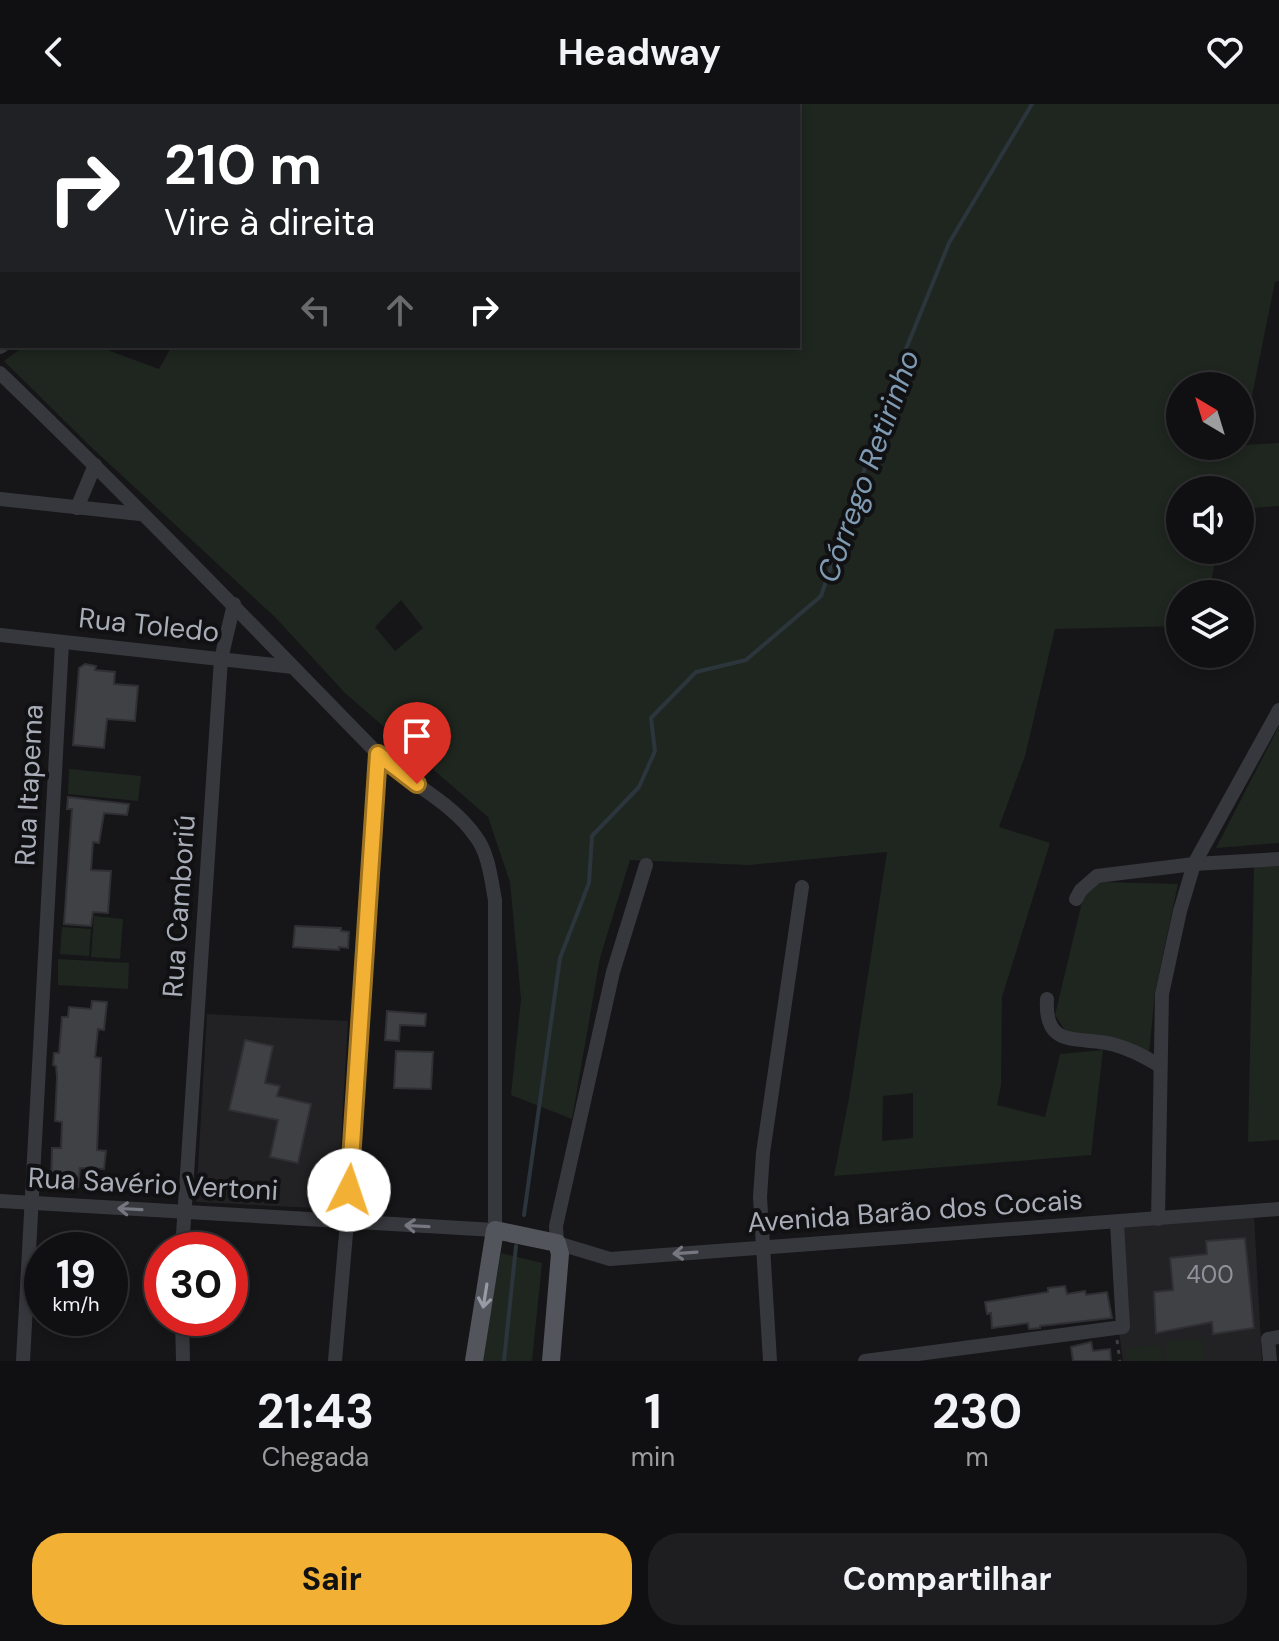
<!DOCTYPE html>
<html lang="pt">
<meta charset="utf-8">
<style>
body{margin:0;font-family:"DM Sans",sans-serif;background:#1e1e20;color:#f1f3f6;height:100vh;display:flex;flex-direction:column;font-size:30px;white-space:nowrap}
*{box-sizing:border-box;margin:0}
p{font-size:26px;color:#9c9d9f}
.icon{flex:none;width:44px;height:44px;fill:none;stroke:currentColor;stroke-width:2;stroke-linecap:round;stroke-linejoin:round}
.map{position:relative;height:1257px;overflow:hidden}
.drawer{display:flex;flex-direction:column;background:#101012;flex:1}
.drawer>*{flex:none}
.top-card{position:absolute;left:0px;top:0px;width:800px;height:244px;box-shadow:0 4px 12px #0003,0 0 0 2px #303032;background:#202124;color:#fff;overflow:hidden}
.needle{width:52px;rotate:322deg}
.controls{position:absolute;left:1166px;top:268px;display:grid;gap:16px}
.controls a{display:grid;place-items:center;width:88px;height:88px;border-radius:50%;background:#101012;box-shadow:0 4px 12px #0003,0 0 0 2px #303032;font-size:40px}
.speed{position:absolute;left:24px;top:1128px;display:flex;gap:16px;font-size:40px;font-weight:700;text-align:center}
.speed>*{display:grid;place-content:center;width:104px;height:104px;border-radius:50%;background:#101012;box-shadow:0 4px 12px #0003,0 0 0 2px #303032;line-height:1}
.speed small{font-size:20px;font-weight:400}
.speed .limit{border:12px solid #d22;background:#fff;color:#111}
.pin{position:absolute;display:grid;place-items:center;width:68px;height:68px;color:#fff;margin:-82px -34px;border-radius:50% 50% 50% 0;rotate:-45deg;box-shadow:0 0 8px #0007}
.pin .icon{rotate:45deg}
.me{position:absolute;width:88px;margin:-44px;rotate:4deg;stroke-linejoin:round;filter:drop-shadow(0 0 6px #0008)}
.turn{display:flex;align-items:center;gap:28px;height:168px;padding:0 32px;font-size:36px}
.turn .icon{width:104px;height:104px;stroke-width:2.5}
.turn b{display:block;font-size:56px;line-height:68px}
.lanes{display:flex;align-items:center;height:76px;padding:0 32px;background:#0003;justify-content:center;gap:40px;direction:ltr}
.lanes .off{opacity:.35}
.eta{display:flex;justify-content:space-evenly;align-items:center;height:136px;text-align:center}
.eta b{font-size:48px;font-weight:700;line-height:56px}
.action{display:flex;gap:16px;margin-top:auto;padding:16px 32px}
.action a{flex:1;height:92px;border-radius:32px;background:#f2b134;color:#111;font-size:32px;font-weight:700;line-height:92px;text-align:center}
.action a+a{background:#1e1e20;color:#f1f3f6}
header{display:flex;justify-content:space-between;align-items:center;height:104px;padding:0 32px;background:#101012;font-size:36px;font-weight:700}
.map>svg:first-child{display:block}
.built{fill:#222225}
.green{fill:#1e261f;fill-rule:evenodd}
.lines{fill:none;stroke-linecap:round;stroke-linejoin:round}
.stream{stroke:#2c353c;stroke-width:4}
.building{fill:#404145;stroke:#303034;stroke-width:2}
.path{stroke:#3d3f44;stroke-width:3;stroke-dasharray:4 6;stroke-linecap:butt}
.minor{stroke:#37383d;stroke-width:14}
.major{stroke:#53555c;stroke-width:18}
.oneway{stroke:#757881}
.oneway2{stroke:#979ba6}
.route-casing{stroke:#9d7322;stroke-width:20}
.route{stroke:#f2b134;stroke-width:14}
.labels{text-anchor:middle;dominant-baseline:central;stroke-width:8;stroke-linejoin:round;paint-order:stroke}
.number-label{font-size:24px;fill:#8e929b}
.street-label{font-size:28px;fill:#a8adb8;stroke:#111113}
.water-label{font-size:30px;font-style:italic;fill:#7f9bb3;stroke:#111113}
</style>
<header><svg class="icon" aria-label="back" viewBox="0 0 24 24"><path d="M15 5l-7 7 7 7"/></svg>Headway<svg class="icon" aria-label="heart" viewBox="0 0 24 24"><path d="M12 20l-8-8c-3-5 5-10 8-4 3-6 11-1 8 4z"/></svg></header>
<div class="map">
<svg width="1279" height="1257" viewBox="0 0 1279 1257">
<rect width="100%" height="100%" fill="#161618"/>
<!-- built -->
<g class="built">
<path d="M207,910l141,7 -11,188 -141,-7z"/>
<path d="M1254,1111l8,146h-139l-4,-29 2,-105z"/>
</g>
<!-- green -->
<g class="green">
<path d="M509,0h770v177l-4,1 -33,163 37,-2v63l-39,3v-19h-60v60h37l-8,44h-29v32l-125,3 -30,127 -26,71 51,16 -48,154 -1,88 -4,20 48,12 15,-63 43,-4 -12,105 -257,21 15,-78 38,-246 -138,13 -119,-5 -30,98 -28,161 -61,-24 10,-96 -11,-117 -22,-65 -143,-124 -69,-75 -186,-172 -86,-85 20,-15h82l4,5 49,18 13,-23h626v-240zM1180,282h60v60h-60zM401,496l22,28 -28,23 -20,-24zM913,989v45l-31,3 1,-45z"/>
<path d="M1279,622v117l-63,5z"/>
<path d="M69,665l72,7 -3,25 -70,-7z"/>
<path d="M1279,760v276l-31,2 6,-276z"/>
<path d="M1099,778l79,2 -23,108 -6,61 -82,-20 -12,-18 27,-113 5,-10z"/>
<path d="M94,812l29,3 -3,40 -29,-2z"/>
<path d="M62,823l29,2 -2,27 -29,-2z"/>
<path d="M58,855l71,4 -1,26 -70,-4z"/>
<path d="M501,1149l41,10 -10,98h-50z"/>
<path d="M1203,1235l1,22h-38l-1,-20z"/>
<path d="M1160,1241l2,16h-35l-1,-13z"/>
</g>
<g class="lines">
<!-- stream -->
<g class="stream">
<path d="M524,1111l36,-257 29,-75 3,-47 47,-49 16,-36 -4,-33 45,-46 50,-12 75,-64 85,-247 43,-106 83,-139"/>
<path d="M504,1257l12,-115"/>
</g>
</g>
<!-- building -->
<g class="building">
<path d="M85,560l11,2 -1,4 20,2 -1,12 24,2 -3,35 -28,-2 -3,29 -31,-3 6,-77z"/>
<path d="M68,693l61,7 -2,11 -23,-2 -5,30 -6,-1 -2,28 20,1 -3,42 -15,-1 -2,14 -27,-2 8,-115h-5z"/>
<path d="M295,822l46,2v3l8,1 -1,16 -9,-1v3l-46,-3z"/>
<path d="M92,897l15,1 -3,28 -6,-1 -3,28 6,1 -4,92 9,1 -2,18 -24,-1 -2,19 -20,-1 -7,-3 1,-35h9l1,-26 -7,-1 2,-44 -1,-11 -3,-1 1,-12h5l3,-36h6l1,-10 22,2z"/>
<path d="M387,907l39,3 -1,12 -25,-1 -1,16 -14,-1z"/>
<path d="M245,936l28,6 -8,37 15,3 -3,10 34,8 -13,59 -28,-6 8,-37 -49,-10z"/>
<path d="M396,947l37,1 -2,37 -37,-1z"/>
<path d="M1245,1134l9,90 -41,6 -1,-12 -56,11 -2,-41 19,-2 -3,-32 37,-4 -1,-13z"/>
<path d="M1065,1182l2,8 18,-3 1,4 21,-3 5,26 -72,8v2l-11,1 -1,-6 -36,5 -1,-15 -4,1 -2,-12 63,-10v-4z"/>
<path d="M1091,1238l2,9 17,-2 1,12h-38l-2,-14z"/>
</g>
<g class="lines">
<!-- path -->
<path class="path" d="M1117,1236l3,21"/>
<!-- minor -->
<g class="minor">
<path d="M390,2l3,-2"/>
<path d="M0,243l2,-1"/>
<path d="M0,269c128,123 251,251 375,378 31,32 76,49 101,86 13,17 15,43 19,63v330l-495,-29"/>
<path d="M0,395l140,15"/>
<path d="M77,404l18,-43"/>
<path d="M0,531l293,32"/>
<path d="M646,761l-33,107 -57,254 1,17 53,16 669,-50"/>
<path d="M1076,795l5,-9 16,-14 97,-12 85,-5"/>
<path d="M1047,895c-3,48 28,38 60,44 20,4 37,13 53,23"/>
<path d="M1158,1115l4,-225 18,-83 14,-47 85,-154"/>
<path d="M182,1146l39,-591 13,-55"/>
<path d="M182,1214l1,43"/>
<path d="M23,1257l39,-718"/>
<path d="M335,1257l12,-139 31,-468"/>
<path d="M770,1257l-10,-164 3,-44 39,-266"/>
<path d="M865,1257l258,-34 -6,-104"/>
<path d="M1270,1257l-2,-22 11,-2"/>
</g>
<!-- major -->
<path class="major" d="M474,1257l21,-131 62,13 3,11 -9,107"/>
</g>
<!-- one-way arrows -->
<defs><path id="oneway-shaft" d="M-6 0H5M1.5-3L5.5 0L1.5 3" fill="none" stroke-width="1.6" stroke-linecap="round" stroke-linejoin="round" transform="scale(2)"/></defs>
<g class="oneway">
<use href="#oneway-shaft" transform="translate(130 1105) rotate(-177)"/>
<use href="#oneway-shaft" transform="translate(417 1122) rotate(-177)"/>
<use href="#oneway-shaft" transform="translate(685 1149) rotate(176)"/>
</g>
<use class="oneway2" href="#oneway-shaft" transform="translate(485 1192) rotate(99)"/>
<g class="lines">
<defs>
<path id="route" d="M349,1086l29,-436 39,30"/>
</defs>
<!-- route casing -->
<use href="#route" class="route-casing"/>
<!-- route -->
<use href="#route" class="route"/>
</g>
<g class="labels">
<!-- number labels -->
<g class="number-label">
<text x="1210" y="1170">400</text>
</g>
<!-- street labels -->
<g class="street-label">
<text transform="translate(149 521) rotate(6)">Rua Toledo</text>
<text transform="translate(29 681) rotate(-87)">Rua Itapema</text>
<text transform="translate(179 802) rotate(-86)">Rua Camboriú</text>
<text transform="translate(153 1080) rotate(3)">Rua Savério Vertoni</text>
<text transform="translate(915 1107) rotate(-4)">Avenida Barão dos Cocais</text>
</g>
<!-- water labels -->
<g class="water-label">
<text transform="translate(868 362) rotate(-70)">Córrego Retirinho</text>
</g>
</g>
</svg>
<div class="controls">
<a><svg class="needle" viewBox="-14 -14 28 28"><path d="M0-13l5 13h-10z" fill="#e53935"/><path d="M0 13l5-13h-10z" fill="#9c9d9f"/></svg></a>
<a><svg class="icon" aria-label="sound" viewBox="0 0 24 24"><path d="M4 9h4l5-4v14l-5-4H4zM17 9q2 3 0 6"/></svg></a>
<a><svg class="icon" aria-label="layers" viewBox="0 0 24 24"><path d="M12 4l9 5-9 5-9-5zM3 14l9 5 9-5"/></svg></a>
</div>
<div class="speed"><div>19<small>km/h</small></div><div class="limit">30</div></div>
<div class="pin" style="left:417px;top:680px;background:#d93025"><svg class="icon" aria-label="arrive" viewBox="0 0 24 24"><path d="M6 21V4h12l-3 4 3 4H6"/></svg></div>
<svg class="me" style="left:349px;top:1086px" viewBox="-20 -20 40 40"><circle r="19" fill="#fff"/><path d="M0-13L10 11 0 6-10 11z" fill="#f2b134"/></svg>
<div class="top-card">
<div class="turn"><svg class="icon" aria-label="right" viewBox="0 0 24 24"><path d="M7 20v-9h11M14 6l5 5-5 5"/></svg><div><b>210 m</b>Vire à direita</div></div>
<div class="lanes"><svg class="icon off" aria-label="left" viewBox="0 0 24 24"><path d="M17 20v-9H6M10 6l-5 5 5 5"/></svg><svg class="icon off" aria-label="ahead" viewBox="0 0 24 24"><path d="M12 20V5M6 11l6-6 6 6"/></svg><svg class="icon" aria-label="right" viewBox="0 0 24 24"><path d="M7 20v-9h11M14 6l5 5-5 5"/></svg></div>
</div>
</div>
<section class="drawer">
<div class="eta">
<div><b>21:43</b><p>Chegada</p></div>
<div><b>1</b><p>min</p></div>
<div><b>230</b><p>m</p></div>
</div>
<div class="action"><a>Sair</a><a>Compartilhar</a></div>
</section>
